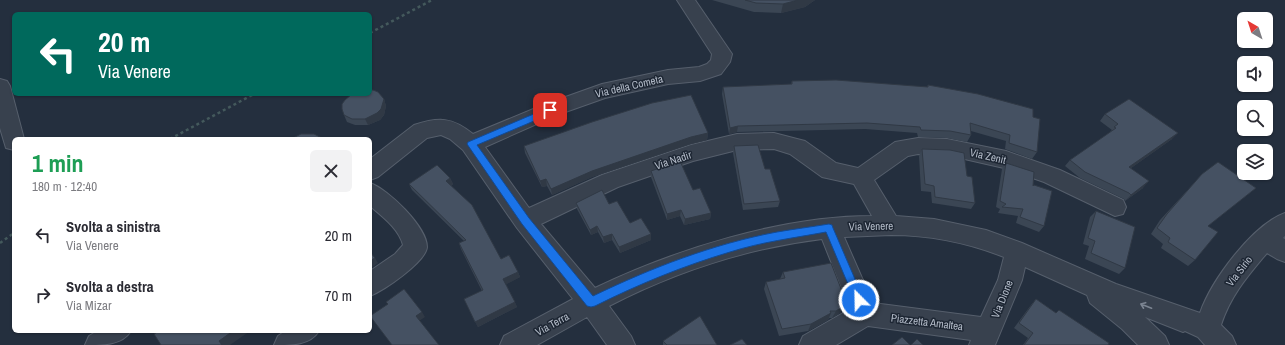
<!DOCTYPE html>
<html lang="it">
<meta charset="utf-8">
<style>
body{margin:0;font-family:"Archivo Narrow",sans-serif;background:#f2f2f3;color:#2b2b33;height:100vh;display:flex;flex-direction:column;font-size:15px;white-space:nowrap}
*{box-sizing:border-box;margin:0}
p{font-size:13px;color:#7c7c81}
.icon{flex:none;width:22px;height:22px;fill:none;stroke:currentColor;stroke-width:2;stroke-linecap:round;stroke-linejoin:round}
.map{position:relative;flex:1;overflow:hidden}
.details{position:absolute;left:12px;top:137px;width:360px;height:196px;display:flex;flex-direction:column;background:#fff;border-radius:6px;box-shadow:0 1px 3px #0004}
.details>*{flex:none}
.top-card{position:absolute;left:12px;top:12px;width:360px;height:84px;border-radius:6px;box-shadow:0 1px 3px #0004;background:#00695c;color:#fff;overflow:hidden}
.needle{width:26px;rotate:321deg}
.fabs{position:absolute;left:1237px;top:12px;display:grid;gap:8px}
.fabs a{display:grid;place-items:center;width:36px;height:36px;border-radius:6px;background:#fff;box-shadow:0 1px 3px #0004;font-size:20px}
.pin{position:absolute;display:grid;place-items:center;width:34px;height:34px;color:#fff;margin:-17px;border-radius:8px;box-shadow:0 2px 6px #0006}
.me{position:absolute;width:44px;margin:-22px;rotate:337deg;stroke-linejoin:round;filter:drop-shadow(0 0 3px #0008)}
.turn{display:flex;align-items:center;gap:14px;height:84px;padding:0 20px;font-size:18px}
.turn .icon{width:52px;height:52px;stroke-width:2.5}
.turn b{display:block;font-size:28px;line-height:34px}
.round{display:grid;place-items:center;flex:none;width:42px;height:42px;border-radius:6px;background:#f2f2f3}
.head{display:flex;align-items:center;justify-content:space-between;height:68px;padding:0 20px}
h1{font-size:24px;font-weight:700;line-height:30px;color:#1e9e55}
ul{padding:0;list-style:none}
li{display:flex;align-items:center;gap:12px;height:60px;padding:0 20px}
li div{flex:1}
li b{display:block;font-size:15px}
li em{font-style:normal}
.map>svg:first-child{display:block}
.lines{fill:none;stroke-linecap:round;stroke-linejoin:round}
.minor-casing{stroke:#565f6c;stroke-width:2}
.path{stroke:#44595c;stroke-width:2.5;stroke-dasharray:3 3;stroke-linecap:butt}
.minor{fill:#38414e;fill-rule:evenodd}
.wall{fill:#3b4654}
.shaded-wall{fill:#303945}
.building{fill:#455162;stroke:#303945}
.oneway{stroke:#7c8592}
.route{fill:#1a73e8;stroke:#114b97}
.labels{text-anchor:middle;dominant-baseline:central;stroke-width:3;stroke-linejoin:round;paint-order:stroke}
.street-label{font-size:11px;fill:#b4bcc9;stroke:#1d2633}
</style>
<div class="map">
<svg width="1285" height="345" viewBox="0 0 1285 345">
<rect width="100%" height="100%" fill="#242f3e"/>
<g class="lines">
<defs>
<g id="minor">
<path d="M677,0h18l37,54 -2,8 -9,12 -21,7 -32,3 -63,14 -48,17 -72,32 44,61 73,-33 89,-30 46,-11 37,-1 23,6 8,2 31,22 22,5 37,-26 23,-4 29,1 59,12 54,19 63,30 3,7 -3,7 -8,2 -71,-34 -40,-14 -57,-13 -29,-1 -10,2 -34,24 22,36 38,3 52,11 36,13 94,41 84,29c11,-32 52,-88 85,-100v23l-2,2 2,1v23l-8,-3 -10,-6c-20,24 -36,42 -46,72l11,11 4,9h-31l-7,-8 -13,-6 -2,1 -38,-15 20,19 4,9h-31l-16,-16 -32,-26 -3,-8 -62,-28 -3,13 -27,65h-26l2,-5 -103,-14 -32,19h-37l4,-9 47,-27 -28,-70c-74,9 -147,33 -213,67l22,30 4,9h-28l-20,-28 -50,28h-37l4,-9 69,-37 -56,-71 -54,-78 -13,-11 -9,-4 -14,3 -49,39 -8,3v-21l44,-34c25,-8 38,-8 59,9l70,-29 59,-21 66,-14 31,-3 8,-3 4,-4 1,-6zM774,149l16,5 32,23 32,7 18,32c-90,0 -196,33 -277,72l-54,-64 77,-37 75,-26 44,-11zM891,235c38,0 78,8 113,22l-6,23 -17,37 -108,-14 -29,-66z"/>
<path d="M0,79l7,2 3,5 14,53h-10v11l-8,-2 -6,-20z"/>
<path d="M370,183c18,6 57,44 57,64 -1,15 -44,44 -57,49v-25l25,-17 8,-9c-4,-16 -20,-28 -33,-39z"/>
<path d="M97,331h34c-9,14 -27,14 -46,14l4,-9z"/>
<path d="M285,331h34c-9,14 -26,14 -45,14l4,-9z"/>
</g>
</defs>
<!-- minor casing -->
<use href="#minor" class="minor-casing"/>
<!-- path -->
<g class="path">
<path d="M370,33l62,-33"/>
<path d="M170,139l84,-45"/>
<path d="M0,243l14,-10"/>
</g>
<!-- minor -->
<use href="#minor" class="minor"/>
</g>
<!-- wall -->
<g class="wall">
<path d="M712,0h103l-10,7 -24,6 -27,-1z"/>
<path d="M792,81l135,6 1,-2 105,32 4,35 -5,7 -27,-10 1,-8 -35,-10v4l-4,7 -20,-4 -29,-1 -1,-4 -52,-4 -128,3 -8,2 -7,-40 1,-7 68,-3z"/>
<path d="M384,99l2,7 -2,9 -4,5 -12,5h-13l-8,-3 -3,-7z"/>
<path d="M1105,114l67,25 -41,29 12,20 -18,13 -1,-2 -44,-21 -15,-12 5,-6 39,-27 3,-3 -12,-9z"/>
<path d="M708,133l-1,7 -16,4 -99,33 -40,18 -5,-9 -5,1 -17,-34 -1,-7z"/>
<path d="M734,146l31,23 15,32 -2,6 -35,3 -10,-57z"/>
<path d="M922,149l45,27 8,27 -4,6 -39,-6 -1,-11 -10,-1 -2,-35z"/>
<path d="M1006,163l27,23 11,40 -5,6 -23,-9 2,-7 -20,-3 2,-4 -4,-2 6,-38z"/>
<path d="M651,171l42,19 18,23 -1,6 -26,6 -4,-9 -13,4 -16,-43z"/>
<path d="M1202,174l54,14 -48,38 -13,34 -7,6 -27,-18 2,-4 -12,-10 9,-14 36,-39z"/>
<path d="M450,178l3,6 -2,2 50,73 17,13 2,5 -14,7 11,23 -39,20 -14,-28 18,-8 -21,-42 -2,-6 5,-2 -52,-51 -3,-6z"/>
<path d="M576,203l33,1 21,19 21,11v6l-31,13 -8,-13 -8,3 -6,-11 -7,3 -14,-26z"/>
<path d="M1096,211l29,57 -6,6 -34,-15 4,-13 -6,-2 7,-27z"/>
<path d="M783,272l60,39 -11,7h-3l-1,2 -20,11 -29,5 -15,-47 2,-7 14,-3z"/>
<path d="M1036,299l20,14 3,-3 49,35h-85l5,-7 -14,-10 17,-23z"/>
<path d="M663,341l54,4h-54z"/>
</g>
<!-- shaded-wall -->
<g class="shaded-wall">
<path d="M798,0h17l-10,7 -24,6 2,-9z"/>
<path d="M384,99l2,7 -2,9 -4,5 -12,5 -3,-6z"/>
<path d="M738,126l-1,6 -8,2 1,-6z"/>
<path d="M708,133l-1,7 -16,4 -99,33 -40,18 -1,-6 41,-18 99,-34z"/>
<path d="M1178,133l-6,6 -48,34 5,-6z"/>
<path d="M450,178l3,6 -5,3 -2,-6z"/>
<path d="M546,179l1,7 -5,1 -2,-6z"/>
<path d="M1149,181l-6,7 -18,13 6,-6z"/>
<path d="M681,210l-1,6 -13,4v-6z"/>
<path d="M711,213l-1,6 -26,6 1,-6z"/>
<path d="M597,226l1,6 -7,3 -1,-5z"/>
<path d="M612,234v6l-8,3 -1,-6z"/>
<path d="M651,234v6l-31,13 -1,-6z"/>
<path d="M375,258l3,5 -8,6v-8z"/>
<path d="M518,272l2,5 -15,8 -2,-6z"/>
<path d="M515,302l2,5 -39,20 -3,-5z"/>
<path d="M847,304l-4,7 -11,7 4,-7z"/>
<path d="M422,312l3,5 -6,4 -3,-5z"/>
<path d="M831,313l-3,7 -20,11 3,-7z"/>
<path d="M233,331h17l-20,14h-8l-3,-4z"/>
</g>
<!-- building -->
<g class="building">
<path d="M745,0h53l-15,4 -27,-1z"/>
<path d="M836,80l92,7v-2l50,9 55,15v8l7,2 -3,33 -28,-9 1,-8 -40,-12 1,12 -21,-4 -29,-1 -1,-3 -53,-4 -129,3 -8,2 -7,-41 69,-3v-3z"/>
<path d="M370,90h3l5,2 6,7 -3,10 -4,4 -12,6h-13l-8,-4 -2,-6v-5l3,-4 7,-6h18z"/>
<path d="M691,95l17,38 -17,4 -99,34 -41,18 -5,-10 -6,2 -16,-35 68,-24 60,-19z"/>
<path d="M1129,99l49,34 -49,34 20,14 -18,14 -2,-2 -44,-21 -15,-12 46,-32 -2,-1 4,-3 -13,-10z"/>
<path d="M301,134h13l8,4 1,1h-32z"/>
<path d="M758,145l7,24h5l10,32 -36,3 -10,-58z"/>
<path d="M922,149l28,1 14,3 3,23 5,1 3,26 -40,-6 -1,-11 -9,-2z"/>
<path d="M680,161l13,29 7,-2 11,25 -26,6 -4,-9 -14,4 -16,-43z"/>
<path d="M1218,162l38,26 -48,38 10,6 -23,28 -27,-18 2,-4 -13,-10 10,-14 35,-40z"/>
<path d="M1006,163l28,9 -1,14 1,-1 18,6 -8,35 -24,-9 3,-8 -21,-2 4,-3 -6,-3z"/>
<path d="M437,165l13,13 -4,3 26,24 29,54 8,-4 9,17 -15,7 12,23 -40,20 -11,-23 19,-9 -24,-47 7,-3 -57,-56z"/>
<path d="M602,190l7,14 8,-3 13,22 11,-5 10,16 -32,13 -7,-13 -9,3 -6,-11 -7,4 -14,-27z"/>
<path d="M1096,211l39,16 -10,41 -34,-15 4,-12 -7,-3z"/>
<path d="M370,252l5,6 -5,3z"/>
<path d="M831,263l16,41 -11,7h-6l1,2 -20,11 -29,5 -16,-47 19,-4 -2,-6z"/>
<path d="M404,289l18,23 -6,4 23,29h-47l-22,-29 18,-12 -2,-2z"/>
<path d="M1036,299l20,14 3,-3 50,33 -1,2h-84l9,-12 -14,-10z"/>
<path d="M700,316l17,29h-50l-4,-4z"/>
<path d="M159,331h74l-14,10 3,4h-61l-7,-11z"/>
<path d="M902,337l8,8h-18z"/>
<path d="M742,339l5,6h-17z"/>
<path d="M917,339l6,6h-12z"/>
</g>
<!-- one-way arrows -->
<defs><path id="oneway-shaft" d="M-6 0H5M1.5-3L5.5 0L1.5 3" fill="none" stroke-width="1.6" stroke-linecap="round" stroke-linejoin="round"/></defs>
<use class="oneway" href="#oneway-shaft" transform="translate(1146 306) rotate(-159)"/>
<!-- route -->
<path class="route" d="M550,107l4,3 -1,3 -76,32 52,73 64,78c58,-28 120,-52 184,-64 17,-3 34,-5 52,-8l3,1 1,3 31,72 -1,3 -4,1 -3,-1 -30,-71c-32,6 -65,10 -96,20 -47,14 -91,32 -135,54l-4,1 -4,-1 -65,-82 -55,-80 1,-2z"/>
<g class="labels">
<!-- street labels -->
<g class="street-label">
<text transform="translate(629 86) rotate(-13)">Via della Cometa</text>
<text transform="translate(988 156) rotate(13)">Via Zenit</text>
<text transform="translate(673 160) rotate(-18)">Via Nadir</text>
<text transform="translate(871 226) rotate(-1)">Via Venere</text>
<text transform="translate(1239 271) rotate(-52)">Via Sirio</text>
<text transform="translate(1002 299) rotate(-68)">Via Dione</text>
<text transform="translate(927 322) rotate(7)">Piazzetta Amaltea</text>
<text transform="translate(552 324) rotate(-29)">Via Terra</text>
</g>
</g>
</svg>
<div class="fabs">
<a><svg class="needle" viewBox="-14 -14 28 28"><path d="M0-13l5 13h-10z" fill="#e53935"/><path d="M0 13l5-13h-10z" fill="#7c7c81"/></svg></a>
<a><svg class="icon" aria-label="sound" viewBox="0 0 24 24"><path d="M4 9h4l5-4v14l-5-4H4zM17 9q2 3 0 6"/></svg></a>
<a><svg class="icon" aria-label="search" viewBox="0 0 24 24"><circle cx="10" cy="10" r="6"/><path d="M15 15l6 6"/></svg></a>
<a><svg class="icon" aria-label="layers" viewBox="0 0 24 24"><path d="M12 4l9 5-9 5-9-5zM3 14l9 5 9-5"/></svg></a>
</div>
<div class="pin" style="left:550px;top:110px;background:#d93025"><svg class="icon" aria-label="arrive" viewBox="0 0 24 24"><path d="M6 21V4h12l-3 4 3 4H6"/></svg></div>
<svg class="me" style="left:859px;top:300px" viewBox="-20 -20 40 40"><circle r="17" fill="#1a73e8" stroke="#fff" stroke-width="3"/><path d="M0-11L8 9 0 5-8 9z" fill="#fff"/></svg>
<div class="top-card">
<div class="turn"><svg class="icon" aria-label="left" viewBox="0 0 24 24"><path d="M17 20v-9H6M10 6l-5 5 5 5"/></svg><div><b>20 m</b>Via Venere</div></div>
</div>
<section class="details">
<div class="head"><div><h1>1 min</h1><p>180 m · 12:40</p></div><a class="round"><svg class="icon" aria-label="close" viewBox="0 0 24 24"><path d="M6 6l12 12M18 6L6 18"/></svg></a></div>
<ul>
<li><svg class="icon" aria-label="left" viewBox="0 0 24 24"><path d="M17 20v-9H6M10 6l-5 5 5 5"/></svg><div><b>Svolta a sinistra</b><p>Via Venere</p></div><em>20 m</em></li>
<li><svg class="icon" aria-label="right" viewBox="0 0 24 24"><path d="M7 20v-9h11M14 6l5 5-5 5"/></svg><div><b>Svolta a destra</b><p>Via Mizar</p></div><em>70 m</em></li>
</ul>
</section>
</div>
